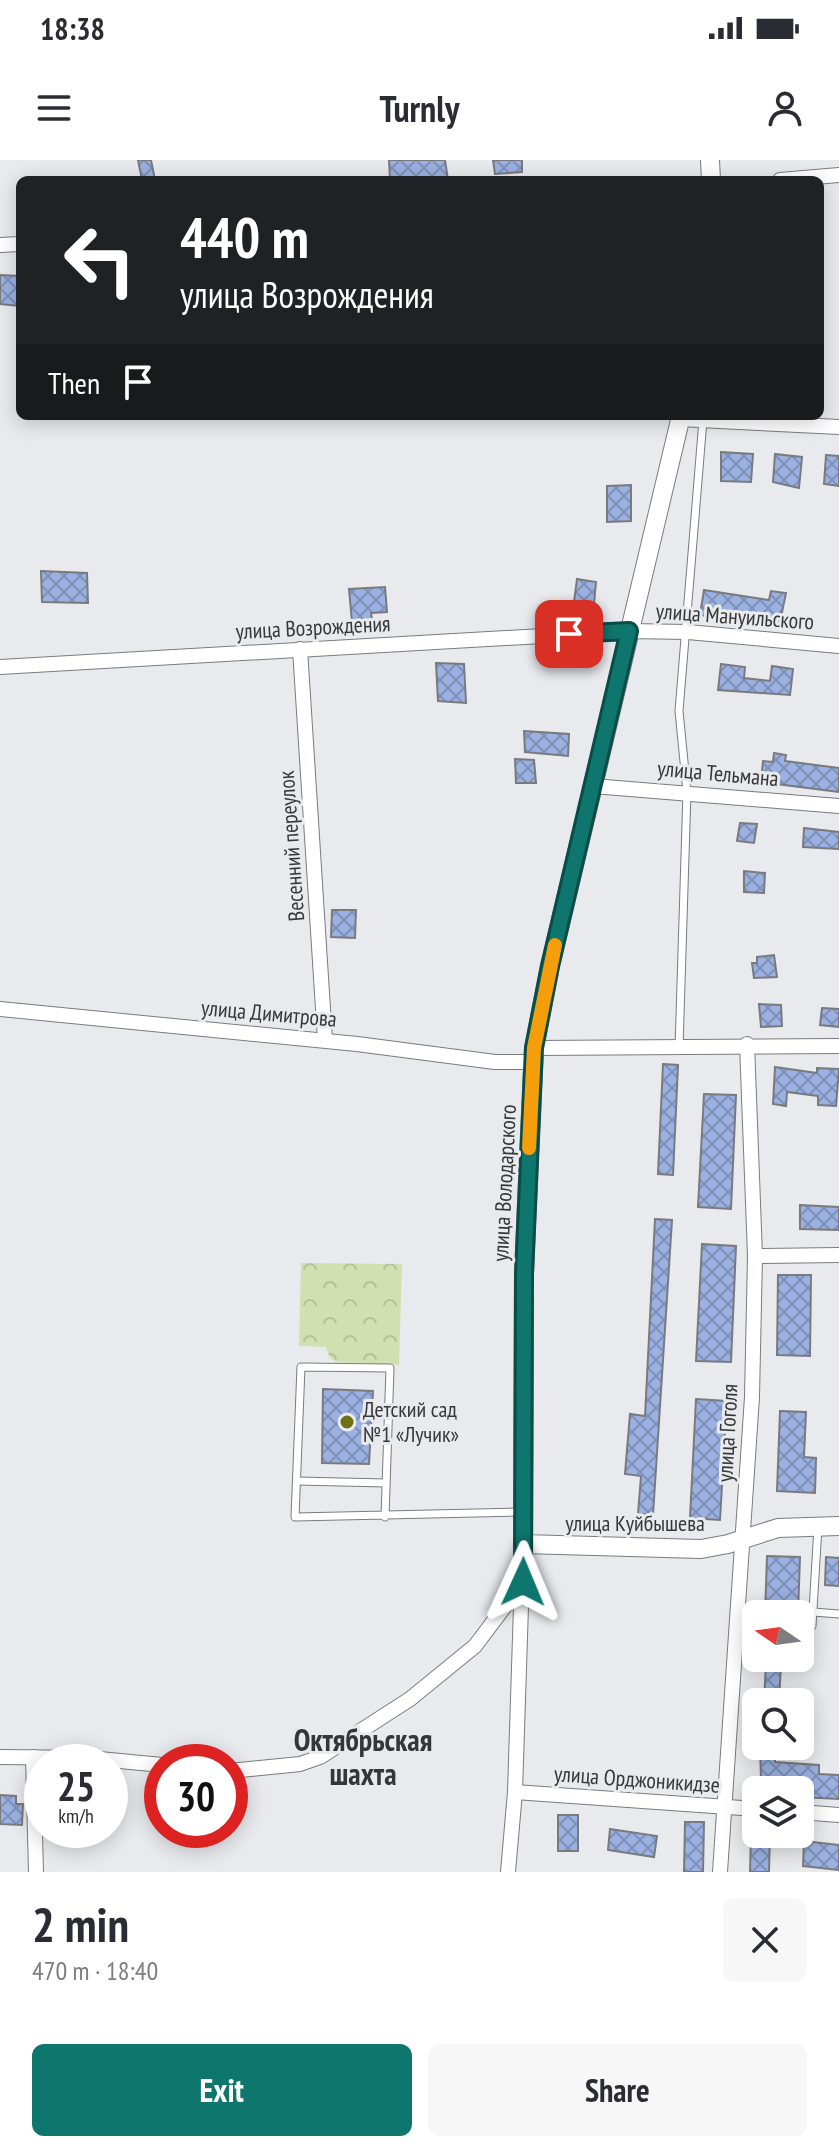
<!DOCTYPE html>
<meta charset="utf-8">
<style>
body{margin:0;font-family:"PT Sans Narrow",sans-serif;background:#f7f7f7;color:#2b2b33;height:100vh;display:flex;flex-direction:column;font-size:30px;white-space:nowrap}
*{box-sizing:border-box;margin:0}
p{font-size:26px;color:#7c7c81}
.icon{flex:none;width:44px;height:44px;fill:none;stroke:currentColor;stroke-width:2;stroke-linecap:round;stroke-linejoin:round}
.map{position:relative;height:1712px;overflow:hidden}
.panel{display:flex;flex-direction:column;background:#fff;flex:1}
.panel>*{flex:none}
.banner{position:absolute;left:16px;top:16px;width:808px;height:244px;border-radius:12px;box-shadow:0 4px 20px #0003;background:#202124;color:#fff;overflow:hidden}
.needle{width:52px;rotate:283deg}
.tools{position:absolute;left:742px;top:1440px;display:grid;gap:16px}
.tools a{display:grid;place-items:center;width:72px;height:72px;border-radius:12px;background:#fff;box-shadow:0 4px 20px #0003;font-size:40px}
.speed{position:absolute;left:24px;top:1584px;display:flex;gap:16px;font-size:40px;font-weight:700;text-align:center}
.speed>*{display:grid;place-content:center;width:104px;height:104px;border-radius:50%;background:#fff;box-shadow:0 4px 20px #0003;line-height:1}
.speed small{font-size:20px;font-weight:400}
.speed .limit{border:12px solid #d22;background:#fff;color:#111}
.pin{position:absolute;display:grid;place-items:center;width:68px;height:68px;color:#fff;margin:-34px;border-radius:16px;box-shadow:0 4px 12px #0006}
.me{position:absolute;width:88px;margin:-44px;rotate:1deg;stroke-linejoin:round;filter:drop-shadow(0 0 6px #0008)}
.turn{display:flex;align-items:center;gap:28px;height:168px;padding:0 32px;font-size:36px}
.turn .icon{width:104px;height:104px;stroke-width:2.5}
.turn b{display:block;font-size:56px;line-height:68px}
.then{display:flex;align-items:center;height:76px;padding:0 32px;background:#0003;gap:16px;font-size:30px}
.round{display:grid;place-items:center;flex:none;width:84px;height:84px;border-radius:12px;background:#f7f7f7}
.headline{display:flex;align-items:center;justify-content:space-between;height:136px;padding:0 32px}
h1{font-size:48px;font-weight:700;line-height:60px}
.cta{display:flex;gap:16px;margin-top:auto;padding:16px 32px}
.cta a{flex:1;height:92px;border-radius:12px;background:#0f766e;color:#fff;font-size:32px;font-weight:700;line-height:92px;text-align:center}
.cta a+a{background:#f7f7f7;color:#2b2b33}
.status{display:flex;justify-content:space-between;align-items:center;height:56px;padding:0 40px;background:#fff;direction:ltr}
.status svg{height:22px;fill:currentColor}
header{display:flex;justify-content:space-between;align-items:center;height:104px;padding:0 32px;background:#fff;font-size:36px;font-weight:700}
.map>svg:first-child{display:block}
.park{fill:url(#park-crowns)}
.building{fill:url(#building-cross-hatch);stroke:#797a7e;stroke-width:2}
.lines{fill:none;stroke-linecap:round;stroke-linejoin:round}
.service-casing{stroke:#7a7b7f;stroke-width:9}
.minor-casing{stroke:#7a7b7f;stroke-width:16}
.tertiary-casing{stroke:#7a7b7f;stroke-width:20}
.service{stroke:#fff;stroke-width:7}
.minor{stroke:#fff;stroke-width:14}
.tertiary{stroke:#fff;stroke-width:18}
.route-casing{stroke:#0a4d48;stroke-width:20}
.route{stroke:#0f766e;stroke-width:14}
.slow{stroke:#f59e0b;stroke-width:14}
.poi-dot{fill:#6d7015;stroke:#e8eaee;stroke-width:3}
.labels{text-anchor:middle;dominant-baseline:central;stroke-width:6;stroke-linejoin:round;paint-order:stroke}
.street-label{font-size:22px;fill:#363739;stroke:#e8eaee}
.poi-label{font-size:22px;fill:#363739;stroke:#e8eaee;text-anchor:start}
.district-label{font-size:30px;font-weight:bold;fill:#353639;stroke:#e8eaee}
</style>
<div class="status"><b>18:38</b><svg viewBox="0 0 49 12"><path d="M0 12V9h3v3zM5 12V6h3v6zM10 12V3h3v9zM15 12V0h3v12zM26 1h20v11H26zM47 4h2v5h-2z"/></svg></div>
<header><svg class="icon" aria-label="menu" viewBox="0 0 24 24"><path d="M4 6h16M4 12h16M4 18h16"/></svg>Turnly<svg class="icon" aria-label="person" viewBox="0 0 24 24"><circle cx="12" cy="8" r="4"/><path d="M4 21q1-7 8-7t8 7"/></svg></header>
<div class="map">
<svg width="839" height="1712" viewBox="0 0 839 1712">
<defs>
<pattern id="park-crowns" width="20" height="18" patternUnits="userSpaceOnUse" patternTransform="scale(2)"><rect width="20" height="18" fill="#d1e0b1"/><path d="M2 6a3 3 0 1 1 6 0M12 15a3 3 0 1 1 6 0" fill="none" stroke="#b4c199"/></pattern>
<pattern id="building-cross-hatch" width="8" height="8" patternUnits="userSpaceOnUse" patternTransform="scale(2)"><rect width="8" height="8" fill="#9bb1e2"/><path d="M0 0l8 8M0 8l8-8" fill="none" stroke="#7f91b8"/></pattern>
</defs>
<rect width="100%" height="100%" fill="#e8eaee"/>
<!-- park -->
<path class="park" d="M301,1103l101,1 -3,101 -63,-3 -6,-4 -4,-11 -27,-1z"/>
<!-- building -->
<g class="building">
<path d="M138,0h13l4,20h-13z"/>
<path d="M389,0h56l3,20h-58z"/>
<path d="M493,0h29v12l-27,2z"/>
<path d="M0,115l20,1 -1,30 -19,-2z"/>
<path d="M721,292l32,2 -2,28 -30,-1z"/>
<path d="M775,294l27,3 -3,31 -26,-6z"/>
<path d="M826,295l13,1v30l-15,-2z"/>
<path d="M631,325v36l-24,1v-36z"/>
<path d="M41,411l46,2 1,30 -46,-1z"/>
<path d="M577,419l19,3 -2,22 -20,-2z"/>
<path d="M385,427l2,25 -16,1 1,7 -20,2 -3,-33z"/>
<path d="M704,430l65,10 2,-9 15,2 -6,29 -67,-9v4l-13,-2z"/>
<path d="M436,503l28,1 2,39 -28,-2z"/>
<path d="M721,504l24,3 -1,11 26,3 2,-15 21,3 -3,26 -72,-5z"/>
<path d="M524,571l45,3 -1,22 -43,-4z"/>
<path d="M774,593l12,2 -1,6 54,7v24l-78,-10 2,-21 10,1z"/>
<path d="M515,599l19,1 2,23h-20z"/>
<path d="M740,663l17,1 -3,19 -17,-2z"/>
<path d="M804,668l35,4v17l-36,-2z"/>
<path d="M744,711l21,2 -1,20 -20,-1z"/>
<path d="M332,750h24l-1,28 -24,-1z"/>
<path d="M774,795l3,22 -23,1 -2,-15h5v-6z"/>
<path d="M759,844l22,1 1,21 -21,1z"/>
<path d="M822,848l17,1v18l-19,-2z"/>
<path d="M663,904l15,1 -5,110 -15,-1z"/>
<path d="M775,907l42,6v-5l22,1 -3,37 -18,-1v-9l-31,-4 -1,14 -13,-2z"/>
<path d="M704,934l32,1 -5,114 -33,-2z"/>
<path d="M800,1045l39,2v23l-39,-1z"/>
<path d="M655,1059l17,1 -19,295 -15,-1 3,-38 -16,-2 5,-60 15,2z"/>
<path d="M702,1084l34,2 -5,116 -35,-1z"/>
<path d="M778,1115h33l-1,81 -33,-1z"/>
<path d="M323,1229l50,2 -4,73 -47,-1z"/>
<path d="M696,1239l31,2 -7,119 -30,-2z"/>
<path d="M780,1251l26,1 -2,45 12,1 -1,35 -38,-2z"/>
<path d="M767,1396l33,1 -2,57h-33z"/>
<path d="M826,1397l13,1v28l-14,-1z"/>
<path d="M766,1503l15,1 -2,38h-15z"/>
<path d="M760,1586h15v16l44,3v9l20,1v24l-39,-2 -5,-17h-34z"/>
<path d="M0,1635l16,1v8h7l-1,21 -22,-1z"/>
<rect x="558" y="1655" width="20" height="36"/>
<path d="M685,1662h19l-1,50h-19z"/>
<path d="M610,1669l47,7 -3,21 -46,-7z"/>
<path d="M751,1674h19l-1,38h-19z"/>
<path d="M804,1681l35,4v25l-36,-4z"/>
</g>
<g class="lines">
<defs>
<g id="service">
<path d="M679,888l8,-256 -8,-81 24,-291"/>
<path d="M297,1321l89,2"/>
<path d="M385,1357l5,-149 -89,-1 -6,150 225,-5"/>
<path d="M813,1452l26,2"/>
<path d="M812,1466l6,-99"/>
</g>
<g id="minor">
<path d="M780,20l59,-5"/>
<path d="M0,85l20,-1"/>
<path d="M680,259l159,8"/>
<path d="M300,489l25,391"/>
<path d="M0,507l629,-36 59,1 151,14"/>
<path d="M593,626l246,20"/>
<path d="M0,849l357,35 138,18h39"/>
<path d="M534,888l305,-2"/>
<path d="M755,1096l84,-1"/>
<path d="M0,1597l89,1 73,7"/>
<path d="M33,1597l3,115"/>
<path d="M230,1611l70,-7 20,-7 90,-58 65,-53 48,-64"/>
<path d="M515,1632l241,17"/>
<path d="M800,1652l39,3"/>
<path d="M508,1712l7,-80 8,-248"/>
<path d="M720,1712l32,-475 3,-141 -8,-212"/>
</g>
<g id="tertiary">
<path d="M710,0l1,20"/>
<path d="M681,256l-131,550 -16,82 -5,107 -5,119 -1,270 178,5 27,-5 50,-16 61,-2"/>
</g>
</defs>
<!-- service casing -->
<use href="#service" class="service-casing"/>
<!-- minor casing -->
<use href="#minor" class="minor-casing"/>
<!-- tertiary casing -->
<use href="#tertiary" class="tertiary-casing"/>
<!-- service -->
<use href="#service" class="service"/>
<!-- minor -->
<use href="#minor" class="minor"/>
<!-- tertiary -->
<use href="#tertiary" class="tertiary"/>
</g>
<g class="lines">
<defs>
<path id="route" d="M523,1422l1,-308 10,-226 16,-82 79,-335 -60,3"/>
</defs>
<!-- route casing -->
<use href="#route" class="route-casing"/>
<!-- route -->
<use href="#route" class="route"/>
<!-- slow -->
<path class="slow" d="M529,988l5,-100 21,-103"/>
</g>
<!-- markers -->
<circle class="poi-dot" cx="347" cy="1262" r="8"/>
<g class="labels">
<!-- street labels -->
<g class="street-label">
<text transform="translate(735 456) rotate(4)">улица Мануильского</text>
<text transform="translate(313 467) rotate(-3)">улица Возрождения</text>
<text transform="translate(718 613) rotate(5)">улица Тельмана</text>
<text transform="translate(291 686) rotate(-94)">Весенний переулок</text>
<text transform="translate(269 853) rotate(5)">улица Димитрова</text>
<text transform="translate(504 1023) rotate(-87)">улица Володарского</text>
<text transform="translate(727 1273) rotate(-87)">улица Гоголя</text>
<text x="635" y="1363">улица Куйбышева</text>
<text transform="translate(637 1619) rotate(4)">улица Орджоникидзе</text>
</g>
<!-- poi labels -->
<g class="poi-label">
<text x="363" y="1249">Детский сад<tspan x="363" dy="25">№1 «Лучик»</tspan></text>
</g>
<!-- district labels -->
<g class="district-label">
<text x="363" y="1579">Октябрьская<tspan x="363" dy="34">шахта</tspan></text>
</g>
</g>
</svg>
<div class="tools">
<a><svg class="needle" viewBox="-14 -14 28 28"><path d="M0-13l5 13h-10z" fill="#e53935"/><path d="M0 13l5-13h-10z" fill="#7c7c81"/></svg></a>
<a><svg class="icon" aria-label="search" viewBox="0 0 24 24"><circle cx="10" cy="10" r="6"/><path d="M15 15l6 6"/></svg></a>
<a><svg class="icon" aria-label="layers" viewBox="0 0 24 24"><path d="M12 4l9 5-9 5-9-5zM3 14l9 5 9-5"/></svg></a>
</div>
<div class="speed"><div>25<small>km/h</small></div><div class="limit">30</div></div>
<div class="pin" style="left:569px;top:474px;background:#d93025"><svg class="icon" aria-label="arrive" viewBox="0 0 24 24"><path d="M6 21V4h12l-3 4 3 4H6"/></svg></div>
<svg class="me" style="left:523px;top:1422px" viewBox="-20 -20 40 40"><path d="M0-17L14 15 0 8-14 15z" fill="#0f766e" stroke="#fff" stroke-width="4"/></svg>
<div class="banner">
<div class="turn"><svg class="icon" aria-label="left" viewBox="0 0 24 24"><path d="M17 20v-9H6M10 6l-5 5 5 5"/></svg><div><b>440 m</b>улица Возрождения</div></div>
<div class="then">Then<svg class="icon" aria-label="arrive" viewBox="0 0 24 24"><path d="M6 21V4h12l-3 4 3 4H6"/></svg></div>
</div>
</div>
<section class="panel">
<div class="headline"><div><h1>2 min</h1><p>470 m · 18:40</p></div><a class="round"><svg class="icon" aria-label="close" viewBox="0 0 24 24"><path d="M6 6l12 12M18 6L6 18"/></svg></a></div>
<div class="cta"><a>Exit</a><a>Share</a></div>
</section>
